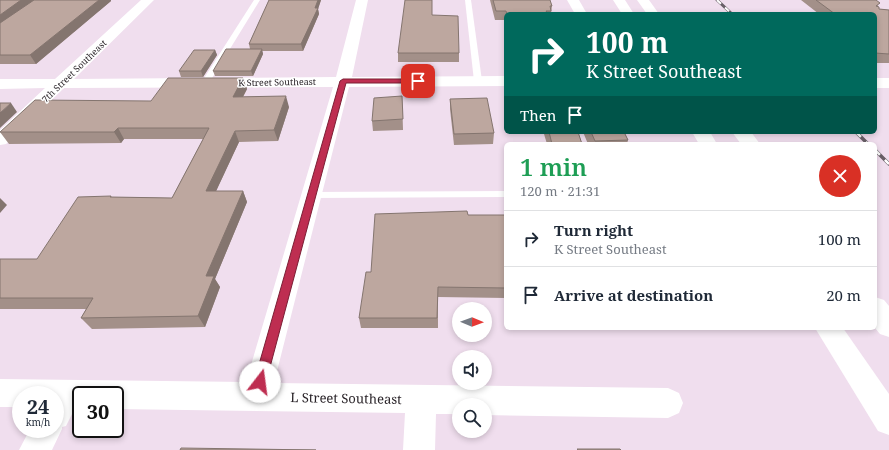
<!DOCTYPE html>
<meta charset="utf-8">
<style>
body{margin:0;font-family:"Noto Serif",serif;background:#f2f2f3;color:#1f2937;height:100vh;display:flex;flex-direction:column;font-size:15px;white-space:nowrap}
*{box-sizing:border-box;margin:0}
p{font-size:13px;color:#747a83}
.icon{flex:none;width:22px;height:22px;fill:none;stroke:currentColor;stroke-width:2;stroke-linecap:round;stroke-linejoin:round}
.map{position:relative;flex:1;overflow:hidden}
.details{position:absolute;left:504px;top:142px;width:373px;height:188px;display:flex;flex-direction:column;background:#fff;border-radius:6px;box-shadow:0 2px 6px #0003}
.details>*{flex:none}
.guide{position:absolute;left:504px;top:12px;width:373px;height:122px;border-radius:6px;box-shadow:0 2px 6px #0003;background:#00695c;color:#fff;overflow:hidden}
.needle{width:26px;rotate:91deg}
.tools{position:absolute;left:452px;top:302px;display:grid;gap:8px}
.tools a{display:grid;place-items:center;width:40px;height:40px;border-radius:50%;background:#fff;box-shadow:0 2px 6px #0003;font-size:20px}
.speed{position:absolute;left:12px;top:386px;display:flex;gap:8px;font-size:20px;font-weight:700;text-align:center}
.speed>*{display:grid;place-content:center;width:52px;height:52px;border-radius:50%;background:#fff;box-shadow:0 2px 6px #0003;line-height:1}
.speed small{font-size:10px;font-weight:400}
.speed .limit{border:2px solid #111;border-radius:6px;background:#fff;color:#111}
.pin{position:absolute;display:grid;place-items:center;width:34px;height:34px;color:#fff;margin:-17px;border-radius:8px;box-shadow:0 2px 6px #0006}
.me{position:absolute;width:44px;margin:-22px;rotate:15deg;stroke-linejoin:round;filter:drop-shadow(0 0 3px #0008)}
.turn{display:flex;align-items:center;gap:14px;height:84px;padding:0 16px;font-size:18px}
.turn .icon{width:52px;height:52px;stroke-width:2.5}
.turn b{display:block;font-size:28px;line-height:34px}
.then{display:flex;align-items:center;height:38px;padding:0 16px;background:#0003;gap:8px;font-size:15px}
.round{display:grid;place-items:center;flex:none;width:42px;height:42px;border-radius:21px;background:#f2f2f3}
.head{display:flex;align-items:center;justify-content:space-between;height:68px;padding:0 16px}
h1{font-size:24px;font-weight:600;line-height:30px;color:#1e9e55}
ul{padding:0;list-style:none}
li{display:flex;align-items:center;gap:12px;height:56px;padding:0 16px;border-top:1px solid #e0e1e3}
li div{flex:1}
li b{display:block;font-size:15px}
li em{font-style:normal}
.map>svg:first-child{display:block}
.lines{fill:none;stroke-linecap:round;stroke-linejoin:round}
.lane{fill:#fff;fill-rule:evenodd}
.street{fill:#fff;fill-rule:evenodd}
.highway{fill:#fff;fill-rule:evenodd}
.rail-far1-casing{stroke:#685f67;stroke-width:3}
.rail-casing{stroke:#685f67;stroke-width:3.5}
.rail-far1{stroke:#fff;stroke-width:2;stroke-dasharray:5.5;stroke-linecap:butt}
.rail{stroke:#fff;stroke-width:2.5;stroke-dasharray:7;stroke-linecap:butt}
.wall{fill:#a39089}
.shaded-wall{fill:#84756f}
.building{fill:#bda79f;stroke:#84756f}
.route{fill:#be2e51;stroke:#7c1e35}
.labels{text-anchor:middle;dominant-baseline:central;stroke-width:3;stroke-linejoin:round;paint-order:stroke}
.far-street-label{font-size:9px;fill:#292328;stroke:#fff}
.near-street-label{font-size:13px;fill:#292328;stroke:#fff}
</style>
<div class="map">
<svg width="889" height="450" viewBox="0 0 889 450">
<rect width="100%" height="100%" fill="#f0deee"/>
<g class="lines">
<!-- lane -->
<g class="lane">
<path d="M254,0h6l-51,83 -4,2h-3l-1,-2z"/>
<path d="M465,0h6l11,81 -4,2 -4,-2z"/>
<path d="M506,191v6l-194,1 -4,-1 -1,-2 1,-2 4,-1z"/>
</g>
<!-- street -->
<g class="street">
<path d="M141,0h13l-80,79 262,-2 20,-77h12l-16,77 154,-1v10l-157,1 -75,296 394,5 11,5 4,10 -4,10 -11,5 -183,-3v-10h-26v9h-23l-1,36h-32l2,-37 -290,-4v-14h-34v13h-6l-9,18 -4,1v2l-10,21h-33l11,-21h25v-34h-34v12h-21v-28l246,3 87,-295 -269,1 -58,56 -6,1v-15l45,-42 -45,1v-10h55z"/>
<path d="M567,0h12l8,14h-12z"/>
<rect x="875" y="78" width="14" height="10"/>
</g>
<!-- highway -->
<g class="highway">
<path d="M613,0h12l9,14h-12z"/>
<path d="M637,0h12l10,14h-12z"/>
<path d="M692,132h18l7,12h-18z"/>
<path d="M732,132h19l9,12h-19z"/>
<path d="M875,297l9,3 5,6v31l-9,-3 -5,-6z"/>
<path d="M815,328h28l46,66v41l-11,-4z"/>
</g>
<defs>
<path id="rail-far1" d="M717,0l15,14"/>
<g id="rail">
<path d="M856,132l12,12"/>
<path d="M875,150l14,14"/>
</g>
</defs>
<!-- rail-far1 casing -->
<use href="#rail-far1" class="rail-far1-casing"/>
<!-- rail casing -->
<use href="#rail" class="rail-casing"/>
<!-- rail-far1 -->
<use href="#rail-far1" class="rail-far1"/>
<!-- rail -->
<use href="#rail" class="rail"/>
</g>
<!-- wall -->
<g class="wall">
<path d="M0,0h111v1l-75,63h-36z"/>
<path d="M269,0h52l-3,9 1,5 -16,37h-41l1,3 -10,22h-38l-2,-5 37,-22 -1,-5z"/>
<path d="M490,0h60l2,6 -1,8h-45v9l-1,-3h-10z"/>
<path d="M801,0h75l3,9 10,1v53h-14v-49h-56z"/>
<path d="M432,15l27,38v9h-61v-9z"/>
<path d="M215,50l2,5 -14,22h-22l-2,-6z"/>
<path d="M243,78l4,11 -4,8 46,10 -11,34 -39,1 -23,49h27l4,11 -32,77 5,8 -15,40 -113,2 -11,-11 5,-9h-86v-50h37l74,-63 1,1 60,1 31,-59h-79l-3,4 -112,1 -9,-12 151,-31z"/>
<path d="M402,96l1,34 -30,1 -1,-10z"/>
<path d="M450,99l44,34 -1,11 -39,1 -4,-36z"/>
<path d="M545,132h33l4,12h-35l-3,-10z"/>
<path d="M583,132h41l4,8 -1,4h-39z"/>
<path d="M468,215h38v83l-68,-1v31h-77l-2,-10z"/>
</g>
<!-- shaded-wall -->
<g class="shaded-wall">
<path d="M21,0h16l-37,27v-12z"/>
<path d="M99,0h12v1l-75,63 -6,-9z"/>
<path d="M318,0h3l-3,9 1,5 -16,37 -2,-7z"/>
<path d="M262,49l1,5 -10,22 -2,-5z"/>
<path d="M215,50l2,5 -14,22 -2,-6z"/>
<path d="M243,78l4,11 -10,19 -4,-11z"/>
<path d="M286,96l3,11 -11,34 -4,-11z"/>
<path d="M11,103l6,9 -17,16v-15z"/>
<path d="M118,128l6,11 -3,4 -7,-11z"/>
<path d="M235,131l4,11 -28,60 -5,-11z"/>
<path d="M243,191l4,11 -32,77 5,8 -15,40 -7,-11 8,-40z"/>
<path d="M0,198l7,7 -7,8z"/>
</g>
<!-- building -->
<g class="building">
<path d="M0,0h21l-21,15z"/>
<path d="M34,0h65l-69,55h-30v-32z"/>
<path d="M269,0h49l-3,8h3l-17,36h-52z"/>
<path d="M405,0h27v15l26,1 1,37h-61z"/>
<path d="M493,0h57l2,6h-2l1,5h-5l2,3h-41l-1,-3h-10z"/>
<path d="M816,0h60l4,3 -4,3 3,1v2l10,1v44l-14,-1v-39h-40z"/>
<path d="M226,49h36l-11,22h-38z"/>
<path d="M194,50h21l-14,21h-22z"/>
<path d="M168,78h75l-10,19 53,-1 -12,34 -39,1 -29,60h37l-37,85h8l-16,40 -117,2 12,-20h-93v-39h37l41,-62 33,-1 -1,1 62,1 37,-70h-91l-4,4h-114l35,-32 116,1z"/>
<path d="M402,96l1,23 -31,2 2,-23z"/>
<path d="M487,98l7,35 -40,1 -4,-35z"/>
<path d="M0,103h11l-11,10z"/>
<path d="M549,132h29l4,12h-30z"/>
<path d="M591,132h33l4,8 -33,1z"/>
<path d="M467,211l1,4h38v73l-68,-1 -1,31h-78l7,-46h5l4,-58z"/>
<path d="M181,448l135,2h-136z"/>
<path d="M577,449h43l1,1h-43z"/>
</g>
<!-- route -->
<path class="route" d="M343,79h75l3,2 -3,2h-72l-80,299 -1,4 -5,2 -4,-2 -2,-4 86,-301z"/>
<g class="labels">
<!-- far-street labels -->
<g class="far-street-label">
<text transform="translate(74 71) rotate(-44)">7th Street Southeast</text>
<text transform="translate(277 82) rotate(-1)">K Street Southeast</text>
</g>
<!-- near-street labels -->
<g class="near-street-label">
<text transform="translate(346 398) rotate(1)">L Street Southeast</text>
</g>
</g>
</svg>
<div class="tools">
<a><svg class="needle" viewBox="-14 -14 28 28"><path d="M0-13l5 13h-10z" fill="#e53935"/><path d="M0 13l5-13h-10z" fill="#747a83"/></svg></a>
<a><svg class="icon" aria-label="sound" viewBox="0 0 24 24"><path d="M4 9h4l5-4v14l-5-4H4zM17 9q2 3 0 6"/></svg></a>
<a><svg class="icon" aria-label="search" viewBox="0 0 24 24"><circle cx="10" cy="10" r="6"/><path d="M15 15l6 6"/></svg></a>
</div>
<div class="speed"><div>24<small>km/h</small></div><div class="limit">30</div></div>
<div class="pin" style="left:418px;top:81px;background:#d93025"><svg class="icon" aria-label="arrive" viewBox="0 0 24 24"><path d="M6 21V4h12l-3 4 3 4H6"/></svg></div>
<svg class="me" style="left:260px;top:382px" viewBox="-20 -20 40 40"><circle r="19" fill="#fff"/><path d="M0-13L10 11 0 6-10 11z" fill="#be2e51"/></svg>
<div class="guide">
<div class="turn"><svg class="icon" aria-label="right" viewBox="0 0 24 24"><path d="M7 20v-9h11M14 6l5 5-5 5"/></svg><div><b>100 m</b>K Street Southeast</div></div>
<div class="then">Then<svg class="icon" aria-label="arrive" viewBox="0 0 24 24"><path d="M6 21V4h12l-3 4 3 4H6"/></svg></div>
</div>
<section class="details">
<div class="head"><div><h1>1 min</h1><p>120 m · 21:31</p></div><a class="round" style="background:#d93025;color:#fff"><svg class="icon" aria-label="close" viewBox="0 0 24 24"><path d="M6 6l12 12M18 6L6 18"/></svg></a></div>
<ul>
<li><svg class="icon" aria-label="right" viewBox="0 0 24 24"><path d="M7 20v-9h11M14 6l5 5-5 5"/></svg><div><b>Turn right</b><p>K Street Southeast</p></div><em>100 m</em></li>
<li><svg class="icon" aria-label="arrive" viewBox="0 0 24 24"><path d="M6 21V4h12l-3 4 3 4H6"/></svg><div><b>Arrive at destination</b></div><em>20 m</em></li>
</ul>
</section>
</div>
